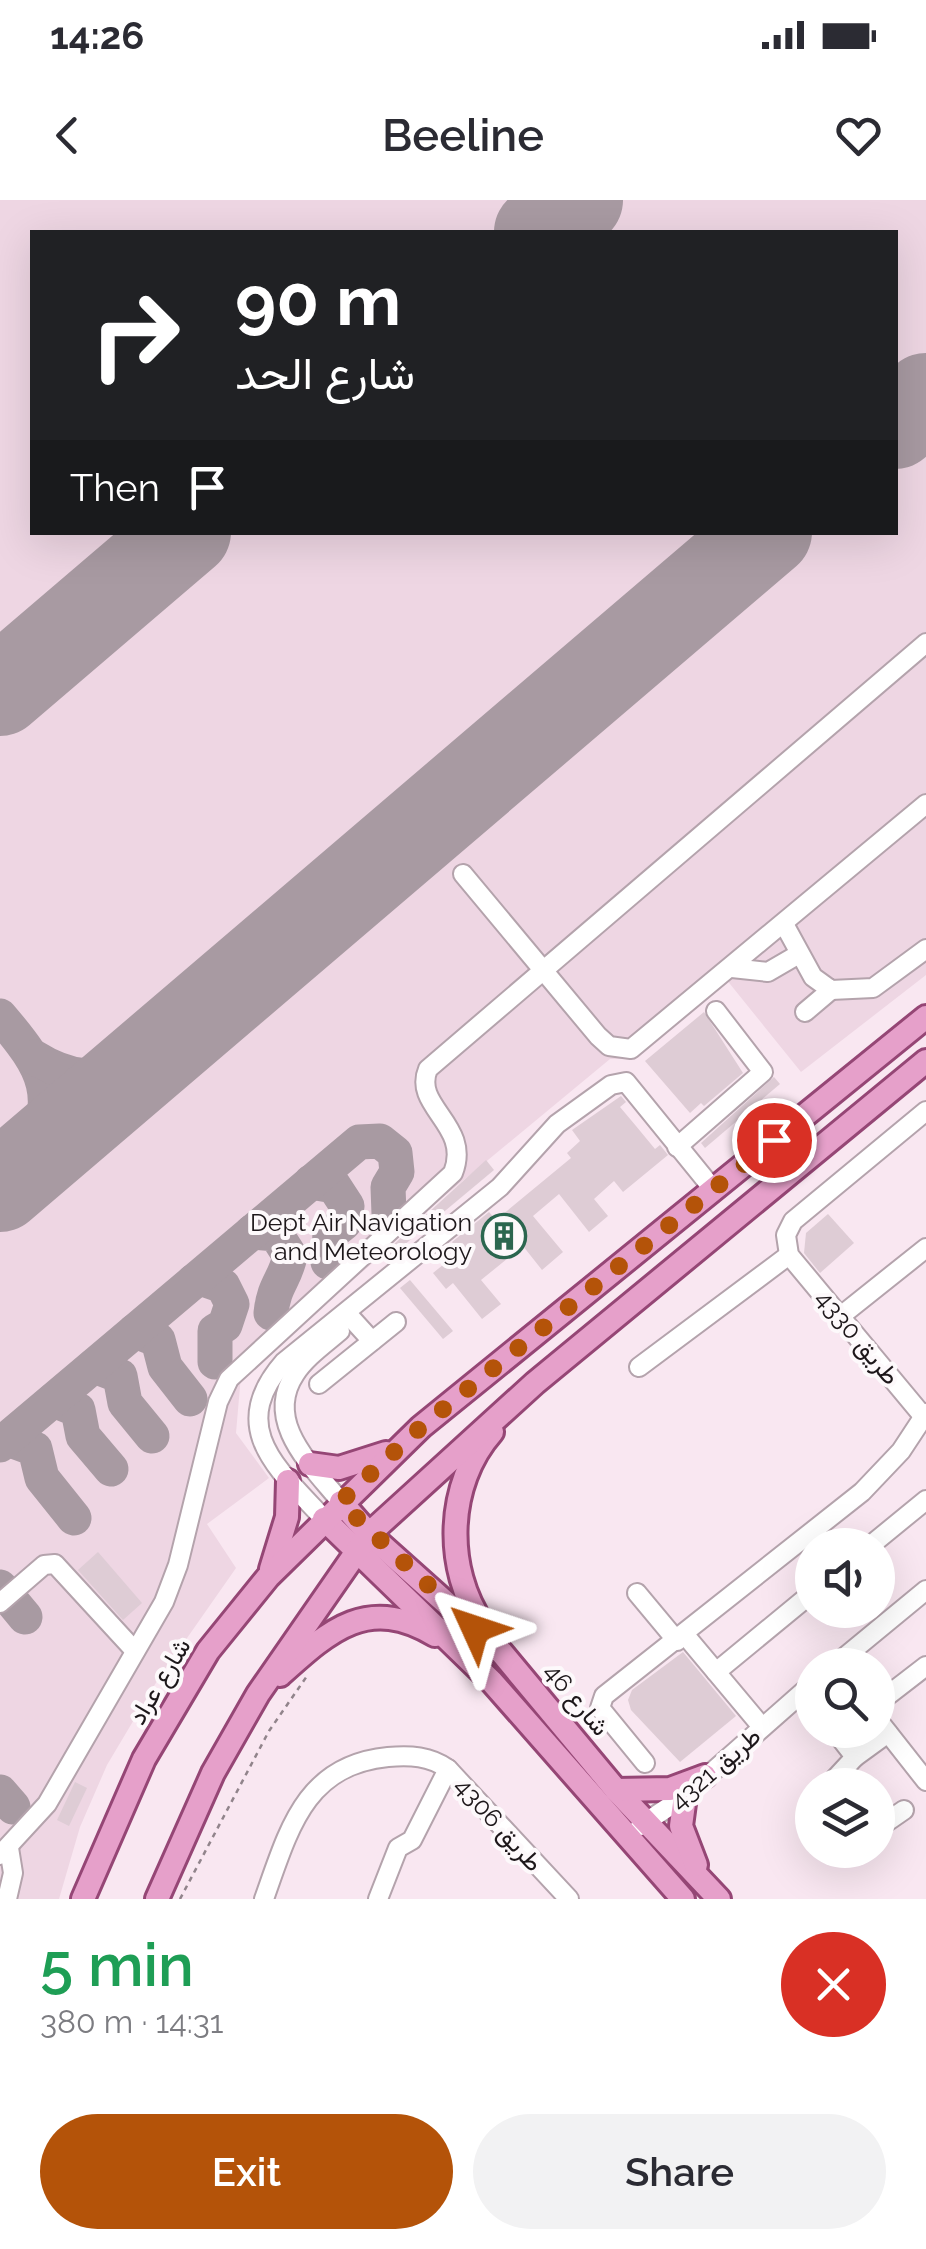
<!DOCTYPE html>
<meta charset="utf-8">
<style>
body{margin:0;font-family:Raleway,Vazirmatn,sans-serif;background:#f2f2f3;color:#2b2b33;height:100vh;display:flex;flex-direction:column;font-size:38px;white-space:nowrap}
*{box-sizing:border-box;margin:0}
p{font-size:32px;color:#7c7c81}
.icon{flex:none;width:55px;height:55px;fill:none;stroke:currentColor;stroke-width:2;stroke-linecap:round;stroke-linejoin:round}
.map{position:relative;height:1699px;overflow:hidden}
.drawer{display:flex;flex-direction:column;background:#fff;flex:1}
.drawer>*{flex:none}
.banner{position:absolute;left:30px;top:30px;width:868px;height:305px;border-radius:0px;box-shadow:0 10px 40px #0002;background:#202124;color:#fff;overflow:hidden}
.tools{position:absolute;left:795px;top:1328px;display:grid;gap:20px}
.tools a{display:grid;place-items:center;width:100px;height:100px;border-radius:50%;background:#fff;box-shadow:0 10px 40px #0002;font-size:50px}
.pin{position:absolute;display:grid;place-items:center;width:85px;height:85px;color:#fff;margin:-42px;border:5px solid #fff;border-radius:50%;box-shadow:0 2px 10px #0007}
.me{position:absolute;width:110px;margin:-55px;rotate:312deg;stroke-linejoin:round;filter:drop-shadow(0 0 8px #0008)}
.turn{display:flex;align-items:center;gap:35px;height:210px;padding:0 40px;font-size:45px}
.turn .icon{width:130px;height:130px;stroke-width:2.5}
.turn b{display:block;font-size:70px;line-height:85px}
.then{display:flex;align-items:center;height:95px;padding:0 40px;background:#0003;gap:20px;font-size:38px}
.round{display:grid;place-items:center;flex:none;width:105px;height:105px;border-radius:52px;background:#f2f2f3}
.head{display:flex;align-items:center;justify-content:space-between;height:170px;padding:0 40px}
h1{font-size:60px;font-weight:600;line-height:75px;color:#1e9e55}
.button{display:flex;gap:20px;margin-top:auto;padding:20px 40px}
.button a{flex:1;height:115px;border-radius:60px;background:#b45309;color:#fff;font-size:40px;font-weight:600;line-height:115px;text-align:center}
.button a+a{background:#f2f2f3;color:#2b2b33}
.status{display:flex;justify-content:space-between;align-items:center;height:70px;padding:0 50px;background:#fff;direction:ltr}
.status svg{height:28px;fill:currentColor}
header{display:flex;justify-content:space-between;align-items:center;height:130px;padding:0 40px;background:#fff;font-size:45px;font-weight:600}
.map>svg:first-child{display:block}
.built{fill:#eed6e3;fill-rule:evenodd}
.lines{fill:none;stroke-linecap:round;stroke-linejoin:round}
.taxiway{stroke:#a89aa2;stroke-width:35}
.runway{stroke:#a89aa2;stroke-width:90}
.building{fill:#deccd5}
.minor-casing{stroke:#b4a3ac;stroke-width:22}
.major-casing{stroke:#954675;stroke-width:28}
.path{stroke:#91848b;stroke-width:2.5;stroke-dasharray:5 5;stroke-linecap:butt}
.minor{stroke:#fff;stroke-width:18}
.major{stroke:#e6a0ca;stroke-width:22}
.route{stroke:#b45309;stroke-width:18;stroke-dasharray:0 32.4}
.labels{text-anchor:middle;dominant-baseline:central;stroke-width:8;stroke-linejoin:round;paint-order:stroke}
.poi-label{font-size:25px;fill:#1d171a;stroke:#fdf9fb;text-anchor:end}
.street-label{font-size:25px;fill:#1d171a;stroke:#fdf9fb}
</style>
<div class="status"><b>14:26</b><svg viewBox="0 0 49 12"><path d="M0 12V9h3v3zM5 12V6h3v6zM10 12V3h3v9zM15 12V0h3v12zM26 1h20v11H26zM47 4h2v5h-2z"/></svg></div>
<header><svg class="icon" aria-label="back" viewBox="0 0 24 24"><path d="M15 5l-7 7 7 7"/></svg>Beeline<svg class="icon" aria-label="heart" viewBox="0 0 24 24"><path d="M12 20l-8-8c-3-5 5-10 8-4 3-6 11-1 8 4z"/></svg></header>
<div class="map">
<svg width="926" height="1699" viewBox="0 0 926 1699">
<rect width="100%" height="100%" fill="#f9e7f1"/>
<!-- built -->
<path class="built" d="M0,0h926v775l-125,97 -75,-93 -98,80h-18l-232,192 3,5 -140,119 -5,58 33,45 -62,46 29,44 -79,113 -50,84 -27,62 -21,72h-59zM32,32h863v300h-863z"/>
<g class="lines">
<!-- taxiway -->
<g class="taxiway">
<path d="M0,816c46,54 60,79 28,147"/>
<path d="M34,857c35,22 65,25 104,9"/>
<path d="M311,982l23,4 13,20 -3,17 -14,11 -2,28"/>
<path d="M252,1032l24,2 14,22c-5,24 -16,28 -19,57"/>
<path d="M194,1081l9,-2 20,7 9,18 -7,21 -10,6v31"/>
<path d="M135,1131l23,9 7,27 25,32"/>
<path d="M94,1166l26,10 5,27 27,33"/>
<path d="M54,1200l24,10 5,26 28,33"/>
<path d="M8,1239l27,10 7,29 32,40"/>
<path d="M0,1245l359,-303 21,-1 15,12 2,19 -9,15 1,27"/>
<path d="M0,1387l25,30"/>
<path d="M0,1592l13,15"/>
</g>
<!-- runway -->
<g class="runway">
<path d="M539,32l39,-32"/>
<path d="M895,224l31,-26"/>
<path d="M0,491l186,-159"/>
<path d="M0,987l767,-655"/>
</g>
</g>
<!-- building -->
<g class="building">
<path d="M704,812l39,61 -39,33 -3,-3 -11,10 -45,-52z"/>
<path d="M774,877l6,7 -75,64 -4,-5z"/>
<path d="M621,896l5,6 -6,5 16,19 19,23 5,-4 8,10 -45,37 -9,-11 -20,18 14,17 -19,16 -30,-38 -26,22 30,36 -21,18 -19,-24 -42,34 20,24 -19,15 -29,-36 -7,6 -13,-16 26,-21 -7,-10 37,-30 7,8 75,-62 -4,-5 13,-12 -8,-11z"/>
<path d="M486,960l8,10 -109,91 -4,-5z"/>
<path d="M828,1014l26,29 -34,30 -16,-20 2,-20z"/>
<path d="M410,1080l43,51 -10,8 -43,-51z"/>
<path d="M98,1352l44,51 -19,17 -45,-50z"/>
<path d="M683,1452l53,64 -56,46 -49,-52 -3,-10 4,-10z"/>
<path d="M75,1582l12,6 -18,38 -12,-6z"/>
</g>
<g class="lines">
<defs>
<g id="minor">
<path d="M463,674l135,162 11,10 22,3 295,-245"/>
<path d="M784,724l29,53 18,13 42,-2 53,-39"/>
<path d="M732,768l36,4 31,-18"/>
<path d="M805,812l26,-22"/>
<path d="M677,947l86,-75 -47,-61"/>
<path d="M842,1115l84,-67"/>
<path d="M352,1119l20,22"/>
<path d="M340,1131c-15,13 -34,26 -45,43 -32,48 17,92 46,128"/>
<path d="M639,1167l150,-112"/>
<path d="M319,1184l77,-62"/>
<path d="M923,1216l-134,-161 -3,-20 7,-14 133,-110"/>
<path d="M324,1319c-46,-50 -98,-91 -40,-157l216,-175 57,-63 54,-39 15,-3 87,107"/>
<path d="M871,1345l55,-45"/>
<path d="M637,1393l40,48"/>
<path d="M0,1403l44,-38 11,-1 80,87"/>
<path d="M685,1435l77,92"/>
<path d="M835,1465l91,-75"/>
<path d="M716,1472l96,-79"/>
<path d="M878,1503l48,-37"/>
<path d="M878,1520l48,61"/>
<path d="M855,1557l33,-24"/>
<path d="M645,1563l-45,-55 4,-12 258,-204 39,-41 25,-38"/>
<path d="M829,1585l26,-28 -21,-27"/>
<path d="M640,1626l45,-30 127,-112"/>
<path d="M878,1628l26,-18"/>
<path d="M0,1655l47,-51 117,-202 14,-37 40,-163 11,-23 224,-206c19,-48 -41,-66 -25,-104l498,-426"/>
<path d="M7,1699l6,-26 -4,-25"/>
<path d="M264,1699c25,-70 41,-134 124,-142 22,-2 42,-1 60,12l121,130"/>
<path d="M378,1699l20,-51 14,-8 36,-71"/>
</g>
<g id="major">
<path d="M310,1264l29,4 47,-15"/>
<path d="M341,1302l28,32 133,119 114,137 103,109"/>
<path d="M324,1319l168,163 191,217"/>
<path d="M271,1369l16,-52 1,-36"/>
<path d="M483,1425c-39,-56 -37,-141 9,-193"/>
<path d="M280,1475c50,-45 88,-80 155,-40"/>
<path d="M616,1590l54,-1 35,-13"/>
<path d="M685,1596l-4,30 15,39"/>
<path d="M83,1699l61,-140 64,-108 60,-74 153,-150 505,-410"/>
<path d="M157,1699l56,-126 45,-79 111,-160 166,-151 391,-322"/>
</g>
</defs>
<!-- minor casing -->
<use href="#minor" class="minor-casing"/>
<!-- major casing -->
<use href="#major" class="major-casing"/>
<!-- path -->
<path class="path" d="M180,1699l89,-168 38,-55"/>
<!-- minor -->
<use href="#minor" class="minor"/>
<!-- major -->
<use href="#major" class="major"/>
</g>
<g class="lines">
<!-- route -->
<path class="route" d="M475,1429l-135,-127 81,-75 353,-287"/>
</g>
<!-- icons -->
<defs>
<symbol id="building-ring" viewBox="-11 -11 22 22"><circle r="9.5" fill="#fdf9fb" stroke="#2b664f" stroke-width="1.5"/><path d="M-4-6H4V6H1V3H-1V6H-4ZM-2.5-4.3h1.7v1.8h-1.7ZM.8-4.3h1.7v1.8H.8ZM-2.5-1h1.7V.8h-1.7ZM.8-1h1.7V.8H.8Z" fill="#2b664f"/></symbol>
</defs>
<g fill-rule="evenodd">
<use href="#building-ring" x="479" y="1011" width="50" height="50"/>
</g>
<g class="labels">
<!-- poi labels -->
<g class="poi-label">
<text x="472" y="1022">Dept Air Navigation<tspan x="472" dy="29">and Meteorology</tspan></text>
</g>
<!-- street labels -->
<g class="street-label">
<text transform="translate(858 1137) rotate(50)">طريق 4330</text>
<text transform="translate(159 1481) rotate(-59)">شارع عراد</text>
<text transform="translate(577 1499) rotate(50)">شارع 46</text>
<text transform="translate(715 1568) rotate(-41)">طريق 4321</text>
<text transform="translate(499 1624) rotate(48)">طريق 4306</text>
</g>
</g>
</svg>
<div class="tools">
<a><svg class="icon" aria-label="sound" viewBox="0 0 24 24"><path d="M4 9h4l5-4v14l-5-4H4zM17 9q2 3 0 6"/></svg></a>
<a><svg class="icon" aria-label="search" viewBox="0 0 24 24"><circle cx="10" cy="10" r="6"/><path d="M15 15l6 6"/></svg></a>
<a><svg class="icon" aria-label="layers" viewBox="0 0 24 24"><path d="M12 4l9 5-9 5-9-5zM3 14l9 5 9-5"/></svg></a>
</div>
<div class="pin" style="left:774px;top:940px;background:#d93025"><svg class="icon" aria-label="arrive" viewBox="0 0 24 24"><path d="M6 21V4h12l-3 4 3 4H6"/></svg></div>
<svg class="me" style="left:475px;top:1429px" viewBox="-20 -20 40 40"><path d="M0-17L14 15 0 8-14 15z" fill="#b45309" stroke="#fff" stroke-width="4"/></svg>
<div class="banner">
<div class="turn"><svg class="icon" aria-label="right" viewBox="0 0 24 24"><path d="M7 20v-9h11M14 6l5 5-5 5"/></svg><div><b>90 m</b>شارع الحد</div></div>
<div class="then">Then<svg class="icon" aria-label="arrive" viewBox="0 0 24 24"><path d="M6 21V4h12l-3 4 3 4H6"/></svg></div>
</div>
</div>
<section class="drawer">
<div class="head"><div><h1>5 min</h1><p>380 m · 14:31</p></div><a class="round" style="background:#d93025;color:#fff"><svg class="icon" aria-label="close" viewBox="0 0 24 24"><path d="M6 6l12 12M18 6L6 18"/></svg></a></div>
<div class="button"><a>Exit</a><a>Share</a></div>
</section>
